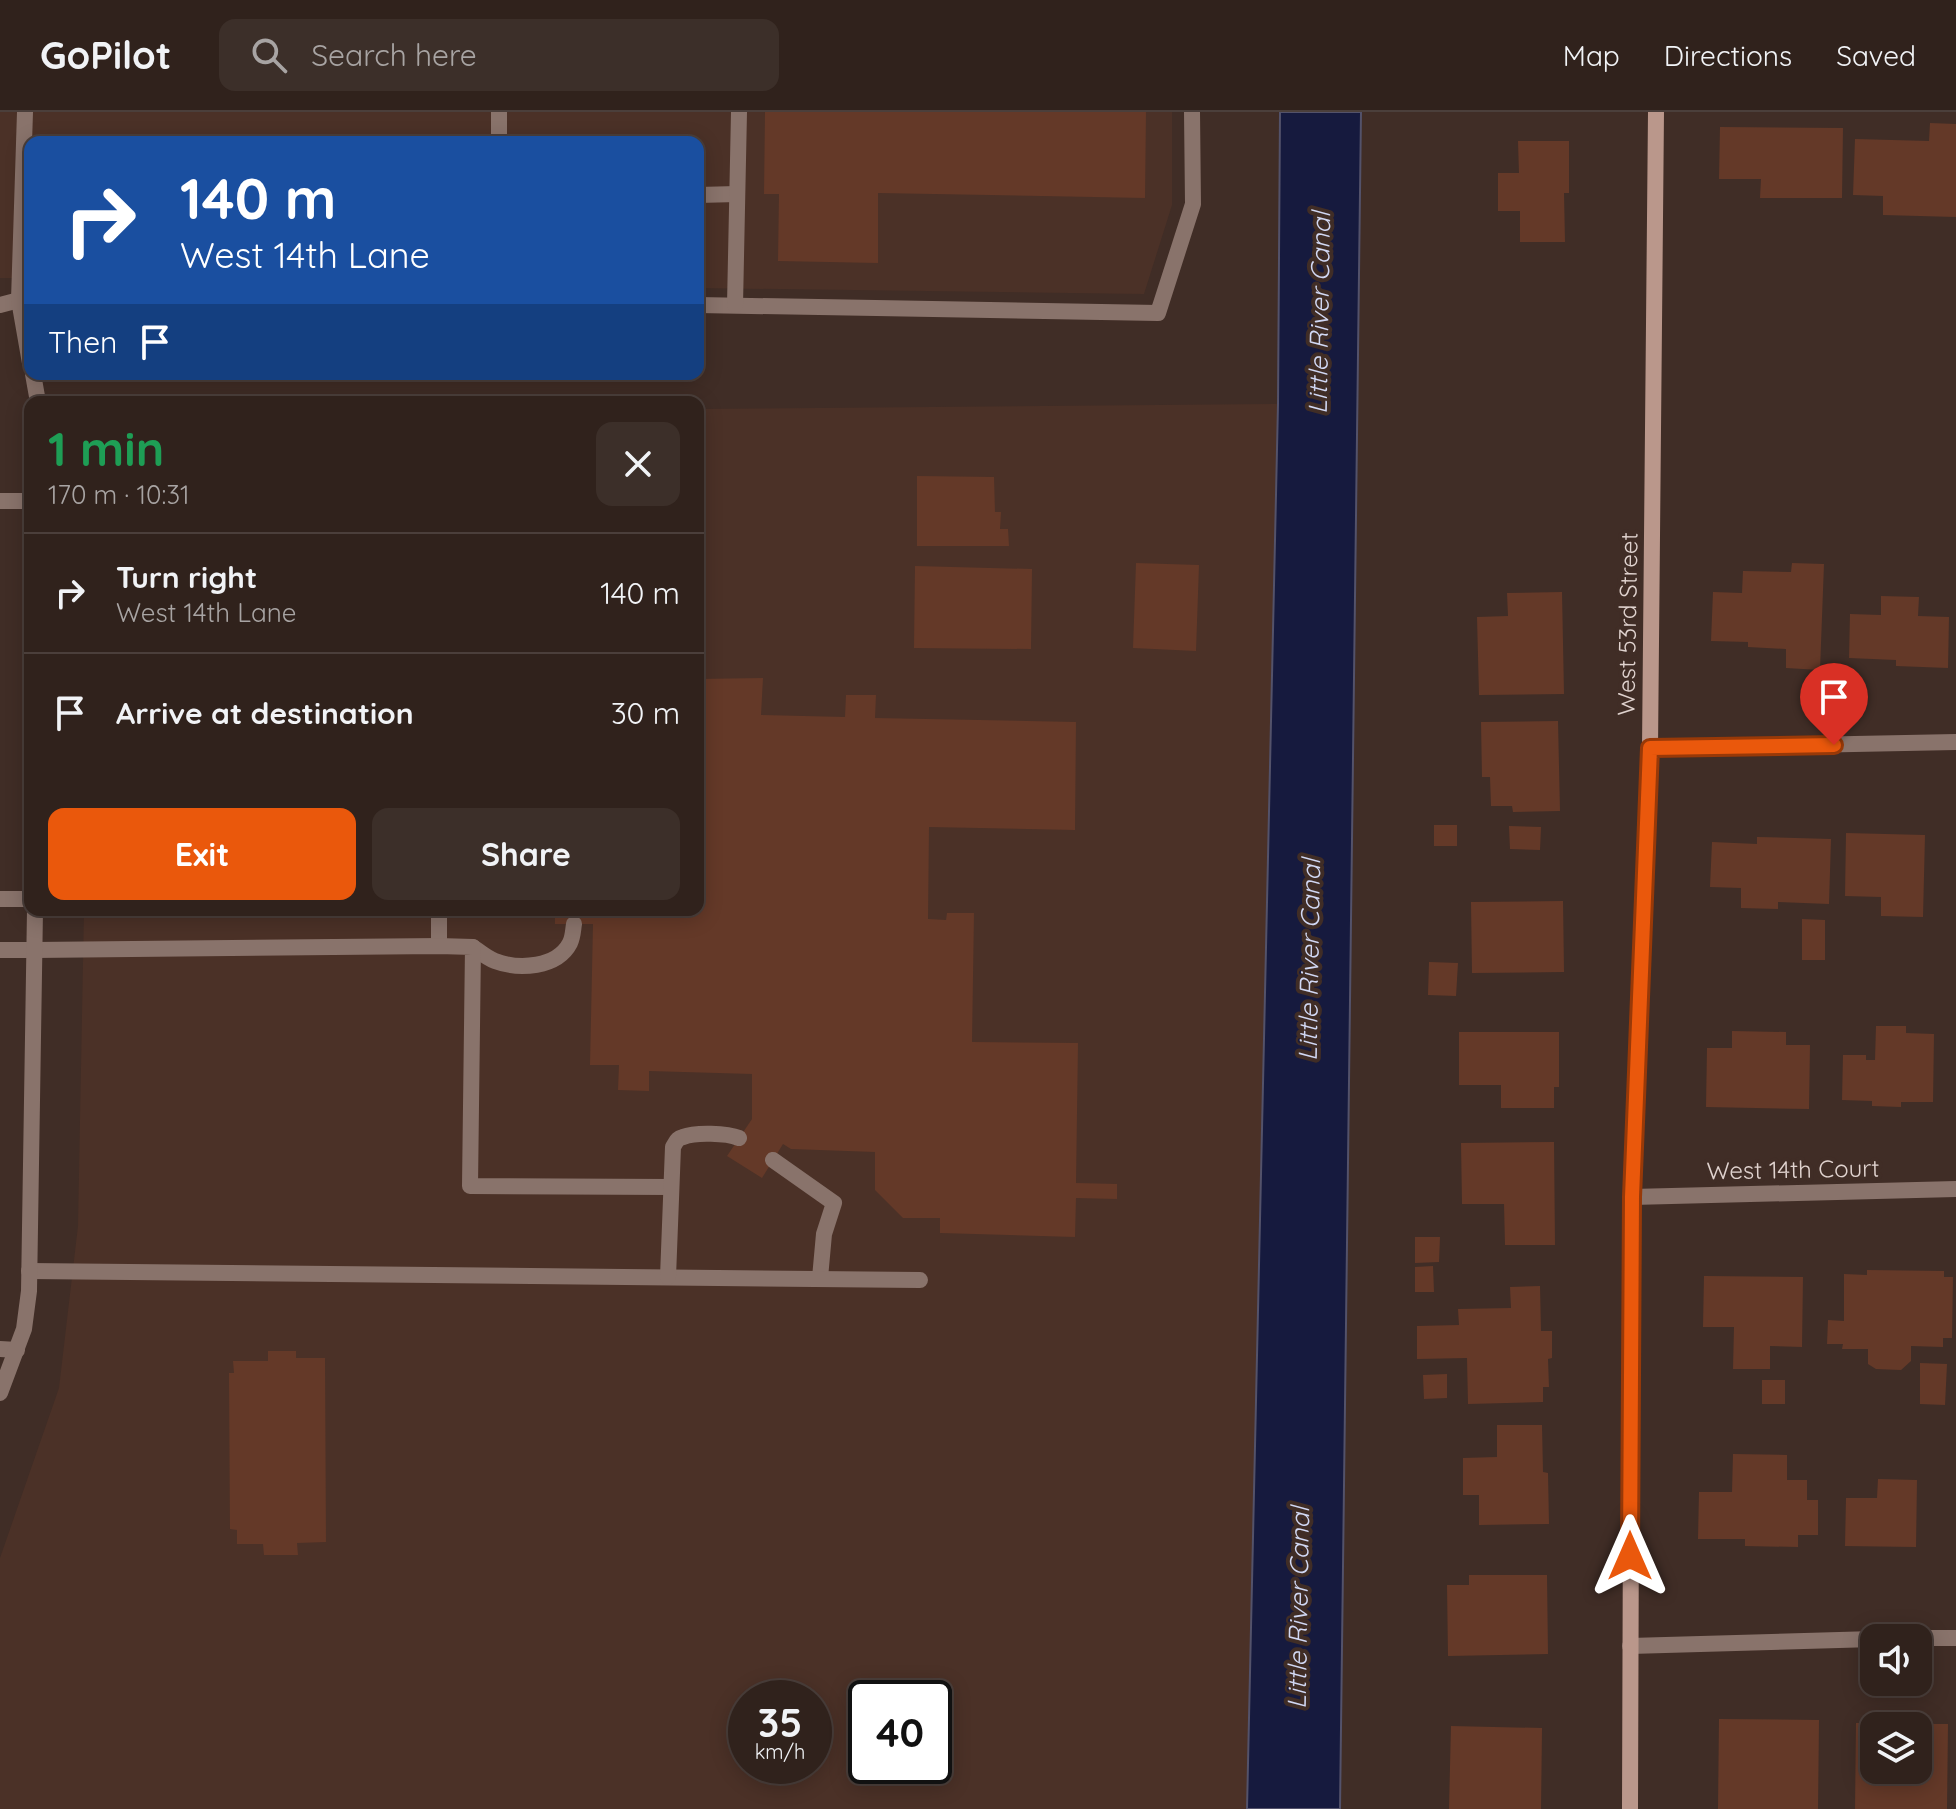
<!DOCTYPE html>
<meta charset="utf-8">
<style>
body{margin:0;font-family:Quicksand,sans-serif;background:#3c2f29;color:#f1f3f6;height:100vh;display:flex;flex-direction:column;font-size:30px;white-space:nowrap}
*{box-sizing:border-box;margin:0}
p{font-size:26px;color:#a8a4a3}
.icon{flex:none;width:44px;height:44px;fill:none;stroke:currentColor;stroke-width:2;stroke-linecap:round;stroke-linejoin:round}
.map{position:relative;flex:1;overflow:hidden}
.sheet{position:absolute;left:24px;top:284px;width:680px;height:520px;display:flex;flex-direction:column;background:#30221c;border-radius:16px;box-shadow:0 4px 20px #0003,0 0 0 2px #4b3f3b}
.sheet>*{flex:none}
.banner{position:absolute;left:24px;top:24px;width:680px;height:244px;border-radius:16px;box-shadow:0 4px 20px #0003,0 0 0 2px #4b3f3b;background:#1a4fa0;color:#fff;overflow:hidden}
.buttons{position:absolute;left:1860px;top:1512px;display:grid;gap:16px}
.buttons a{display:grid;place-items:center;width:72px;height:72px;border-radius:16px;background:#30221c;box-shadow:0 4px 20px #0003,0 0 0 2px #4b3f3b;font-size:40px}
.speed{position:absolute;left:728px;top:1568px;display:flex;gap:16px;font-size:40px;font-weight:700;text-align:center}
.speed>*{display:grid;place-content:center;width:104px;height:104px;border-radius:50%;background:#30221c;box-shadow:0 4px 20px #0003,0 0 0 2px #4b3f3b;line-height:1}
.speed small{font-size:20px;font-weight:400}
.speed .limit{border:4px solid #111;border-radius:12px;background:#fff;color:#111}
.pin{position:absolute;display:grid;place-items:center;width:68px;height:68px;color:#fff;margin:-82px -34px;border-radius:50% 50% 50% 0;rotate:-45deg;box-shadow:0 0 8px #0007}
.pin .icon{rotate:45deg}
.me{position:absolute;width:88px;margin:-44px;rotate:0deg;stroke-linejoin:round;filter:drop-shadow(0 0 6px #0008)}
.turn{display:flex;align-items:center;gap:28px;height:168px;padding:0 24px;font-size:36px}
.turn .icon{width:104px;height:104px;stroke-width:2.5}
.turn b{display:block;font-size:56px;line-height:68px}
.then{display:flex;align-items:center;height:76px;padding:0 24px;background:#0003;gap:16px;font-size:30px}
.round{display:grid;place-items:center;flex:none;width:84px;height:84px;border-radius:16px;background:#3c2f29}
.summary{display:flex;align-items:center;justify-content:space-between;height:136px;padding:0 24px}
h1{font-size:48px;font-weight:700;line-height:60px;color:#1e9e55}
.action{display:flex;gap:16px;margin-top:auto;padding:16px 24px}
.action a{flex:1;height:92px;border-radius:16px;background:#ea580c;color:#fff;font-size:32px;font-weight:700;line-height:92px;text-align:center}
.action a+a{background:#3c2f29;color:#f1f3f6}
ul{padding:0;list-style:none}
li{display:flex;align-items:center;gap:24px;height:120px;padding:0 24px;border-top:2px solid #4b3f3b}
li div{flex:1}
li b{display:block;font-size:30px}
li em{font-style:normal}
header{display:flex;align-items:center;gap:48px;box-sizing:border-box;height:112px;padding:0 40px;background:#30221c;border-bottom:2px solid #4b3f3b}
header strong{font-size:38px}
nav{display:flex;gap:44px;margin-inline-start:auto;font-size:28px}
.search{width:560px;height:72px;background:#3c2f29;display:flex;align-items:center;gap:20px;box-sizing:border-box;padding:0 28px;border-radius:16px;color:#a8a4a3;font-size:30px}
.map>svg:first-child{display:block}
.built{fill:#4b3127;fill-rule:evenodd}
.water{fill:#161a3e;stroke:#53526a;stroke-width:2}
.building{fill:#643928}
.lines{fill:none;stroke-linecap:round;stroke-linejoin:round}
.lane{stroke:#89736b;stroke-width:16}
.street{stroke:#89736b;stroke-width:16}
.secondary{stroke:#ba978b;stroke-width:16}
.route-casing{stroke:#983908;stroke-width:20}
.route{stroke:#ea580c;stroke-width:14}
.labels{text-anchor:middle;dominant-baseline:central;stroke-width:8;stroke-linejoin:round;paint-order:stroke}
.street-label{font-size:24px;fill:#e0d3cf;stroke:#402d26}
.water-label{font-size:26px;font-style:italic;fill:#d1d8f4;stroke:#402d26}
</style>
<header>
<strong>GoPilot</strong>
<div class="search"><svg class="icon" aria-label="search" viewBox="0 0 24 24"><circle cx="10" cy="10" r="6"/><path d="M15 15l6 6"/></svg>Search here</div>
<nav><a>Map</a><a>Directions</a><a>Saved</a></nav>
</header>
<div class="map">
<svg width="1956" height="1697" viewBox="0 0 1956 1697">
<rect width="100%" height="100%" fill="#402d26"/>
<!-- built -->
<g class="built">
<path d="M0,0h1172v93l-28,89 -446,-6v-146h-668v136h-30z"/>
<path d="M1278,292l-31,1405h-1247v-251l59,-170 19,-162 6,-316h614v-501zM746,1586h68v68h-68zM866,1586h68v68h-68z"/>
</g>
<!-- water -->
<path class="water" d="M1280,0h81l-21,1697h-93l31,-1405z"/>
<!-- building -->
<g class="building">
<path d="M765,0h381l-1,86 -267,-5v70l-100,-2 1,-67h-15z"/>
<path d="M1930,11l26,1v93l-73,-2v-19l-30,-1 2,-56 74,2z"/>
<path d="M1720,15l123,1 -1,70h-82l1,-19h-42z"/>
<path d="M59,24l32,1v5h-32z"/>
<path d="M1518,29h51v52h-5l1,49h-45v-31h-22v-38h21z"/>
<path d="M917,364l77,1 1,35h6l-1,17h8l1,17h-92z"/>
<path d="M1136,451l63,2 -3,86 -63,-3z"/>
<path d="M1792,451l32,1 -4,106 -34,-2v-19l-38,-2v-5l-37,-1 2,-49 29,1 1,-22 48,1z"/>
<path d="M915,454l117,3 -1,80 -117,-1z"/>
<path d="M1562,480l2,102 -85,1 -2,-78 31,-1 -1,-23z"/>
<path d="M1881,484l38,1 -1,19 31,1 -1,51 -52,-2v-6l-47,-2 1,-44 31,1z"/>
<path d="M763,566l-2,37 84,2 1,-22h30l-1,23 201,4 -1,108 -146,-3 -1,92 18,1 1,-7h27l-2,129 106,1 -2,140 41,1v15l-41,-1 -1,39 -135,-4v-15h-37l-28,-28v-38l-84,-3 -8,-5 -21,34 -35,-22 25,-37v-45l-103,-3v20l-31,-1 1,-25h-29l3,-141h-38v-14h143v-231z"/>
<path d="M1558,609l2,90 -47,1 -1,-6h-21l-1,-29h-8l-1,-55z"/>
<rect x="1434" y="713" width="23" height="21"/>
<path d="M1509,714l32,1 -1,23 -30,-1z"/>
<path d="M1846,721l79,2 -2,82 -42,-1v-19l-36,-1z"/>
<path d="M1757,725l74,2 -2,65 -51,-2v7l-37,-1v-20l-31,-1 2,-45 45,2z"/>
<path d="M1563,789l1,71 -92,1 -1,-71z"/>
<path d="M1802,807l23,1v40h-23z"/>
<path d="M1429,850l29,1 -2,33 -28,-1z"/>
<path d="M1876,914h30v7l28,1 -1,68h-32v5l-29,-1v-5l-30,-1 1,-45h23v5h9z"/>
<path d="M1732,919l54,1v13h24l-1,64 -103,-2 1,-59h25z"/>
<path d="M1459,920h100v55h-5v21h-53v-23h-42z"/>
<path d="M1554,1030l1,103h-50l-1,-41h-42l-1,-61z"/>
<path d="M1415,1125h25l-1,25 -24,1z"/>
<path d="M1433,1154l1,26h-19v-25z"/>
<path d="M1867,1158l77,1v6h9l-1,61h-9v9l-32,-1v15l-10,9 -25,-1 -8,-5v-15h-26l1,-5h-16l1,-24 16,1v-47l23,1z"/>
<path d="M1704,1164l99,1 -1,70 -32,-1v23h-37l1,-42h-31z"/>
<path d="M1540,1174l1,45h11v27l-4,1 1,28h-6v15l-75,2 -1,-46 -50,1v-33l42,-1 -1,-16 53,-1 -1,-21z"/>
<path d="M268,1239h28v7h29l1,184 -29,1 1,12h-34l-1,-11h-26v-14l-7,-1 -1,-156h5l-1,-12h35z"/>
<path d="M1920,1251l27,1 -2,41 -25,-1z"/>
<path d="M1447,1262v24l-23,1 -1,-24z"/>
<rect x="1762" y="1268" width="23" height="24"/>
<path d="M1497,1313h45l1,47 5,1 1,51 -70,1v-30h-16v-37l34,-1z"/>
<path d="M1733,1342l54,1v25h20v20h11v35h-20v12l-53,-1v-7h-47l1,-47h33z"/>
<path d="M1878,1367l39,1 -1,67 -71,-1 1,-48h31z"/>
<path d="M1469,1463h78l1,79 -100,2 -1,-71h22z"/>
<path d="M1719,1607l100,1 -1,89h-100z"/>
<path d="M1856,1611h32v3h-14v44h44v-46h30l-1,85h-92z"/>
<path d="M1451,1614l91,2 -1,81h-92z"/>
</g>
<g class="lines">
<!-- lane -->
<g class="lane">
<path d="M499,30v-30"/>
<path d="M698,83l39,-1"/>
<path d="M0,193l19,-5h11"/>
<path d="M698,193l460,8 35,-109 -1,-92"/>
<path d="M735,193l4,-193"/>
<path d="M0,389h30"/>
<path d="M439,834v-36"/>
<path d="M473,835c7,5 14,11 22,14 24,9 62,7 75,-18 3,-6 3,-13 4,-19"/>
<path d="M34,838l405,-4 34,1 -3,239 201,1"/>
<path d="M773,1048l61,43 -10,31 -4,44"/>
<path d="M29,1159l891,9"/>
<path d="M668,1165l5,-130c4,-6 3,-8 10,-10 12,-5 44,-4 56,1"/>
<path d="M0,1237l17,1"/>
</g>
<!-- street -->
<g class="street">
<path d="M25,0l-6,188 11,63"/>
<path d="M33,262l5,28"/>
<path d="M1650,636l306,-6"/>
<path d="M0,787h30"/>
<path d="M0,838h34"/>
<path d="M1632,1085l324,-8"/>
<path d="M0,1281l24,-64 5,-38 6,-381"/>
<path d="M1917,1526h39"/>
<path d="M1630,1534l244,-7"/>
</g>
<!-- secondary -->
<path class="secondary" d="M1630,1697l2,-612 18,-449 6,-636"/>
</g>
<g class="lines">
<defs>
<path id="route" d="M1630,1444l2,-359 18,-449 184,-3"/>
</defs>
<!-- route casing -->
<use href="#route" class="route-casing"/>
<!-- route -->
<use href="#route" class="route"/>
</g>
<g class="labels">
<!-- street labels -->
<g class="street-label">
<text transform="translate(1627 512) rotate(-89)">West 53rd Street</text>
<text transform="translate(1793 1057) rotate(-1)">West 14th Court</text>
</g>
<!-- water labels -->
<g class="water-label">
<text transform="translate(1319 201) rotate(-89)">Little River Canal</text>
<text transform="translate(1309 848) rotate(-89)">Little River Canal</text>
<text transform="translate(1298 1496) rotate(-89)">Little River Canal</text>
</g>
</g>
</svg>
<div class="buttons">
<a><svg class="icon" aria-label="sound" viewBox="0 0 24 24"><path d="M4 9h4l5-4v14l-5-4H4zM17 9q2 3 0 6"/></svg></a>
<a><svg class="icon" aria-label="layers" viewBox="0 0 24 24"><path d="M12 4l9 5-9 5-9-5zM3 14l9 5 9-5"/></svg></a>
</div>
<div class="speed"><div>35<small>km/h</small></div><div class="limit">40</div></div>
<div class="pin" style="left:1834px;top:633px;background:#d93025"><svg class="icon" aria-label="arrive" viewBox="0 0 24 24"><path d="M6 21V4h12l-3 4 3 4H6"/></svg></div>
<svg class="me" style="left:1630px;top:1444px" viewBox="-20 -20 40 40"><path d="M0-17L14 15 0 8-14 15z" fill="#ea580c" stroke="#fff" stroke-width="4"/></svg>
<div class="banner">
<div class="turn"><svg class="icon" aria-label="right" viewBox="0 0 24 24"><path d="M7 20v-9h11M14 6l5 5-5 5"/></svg><div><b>140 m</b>West 14th Lane</div></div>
<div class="then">Then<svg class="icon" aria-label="arrive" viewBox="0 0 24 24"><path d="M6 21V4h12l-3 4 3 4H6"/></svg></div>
</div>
<section class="sheet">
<div class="summary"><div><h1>1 min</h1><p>170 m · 10:31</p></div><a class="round"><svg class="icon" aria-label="close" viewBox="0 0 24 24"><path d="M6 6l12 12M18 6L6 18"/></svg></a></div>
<ul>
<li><svg class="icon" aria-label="right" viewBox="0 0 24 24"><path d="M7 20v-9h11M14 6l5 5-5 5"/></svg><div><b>Turn right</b><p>West 14th Lane</p></div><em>140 m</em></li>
<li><svg class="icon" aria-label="arrive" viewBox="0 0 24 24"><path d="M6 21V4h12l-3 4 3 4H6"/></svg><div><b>Arrive at destination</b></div><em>30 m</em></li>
</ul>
<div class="action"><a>Exit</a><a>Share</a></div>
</section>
</div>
